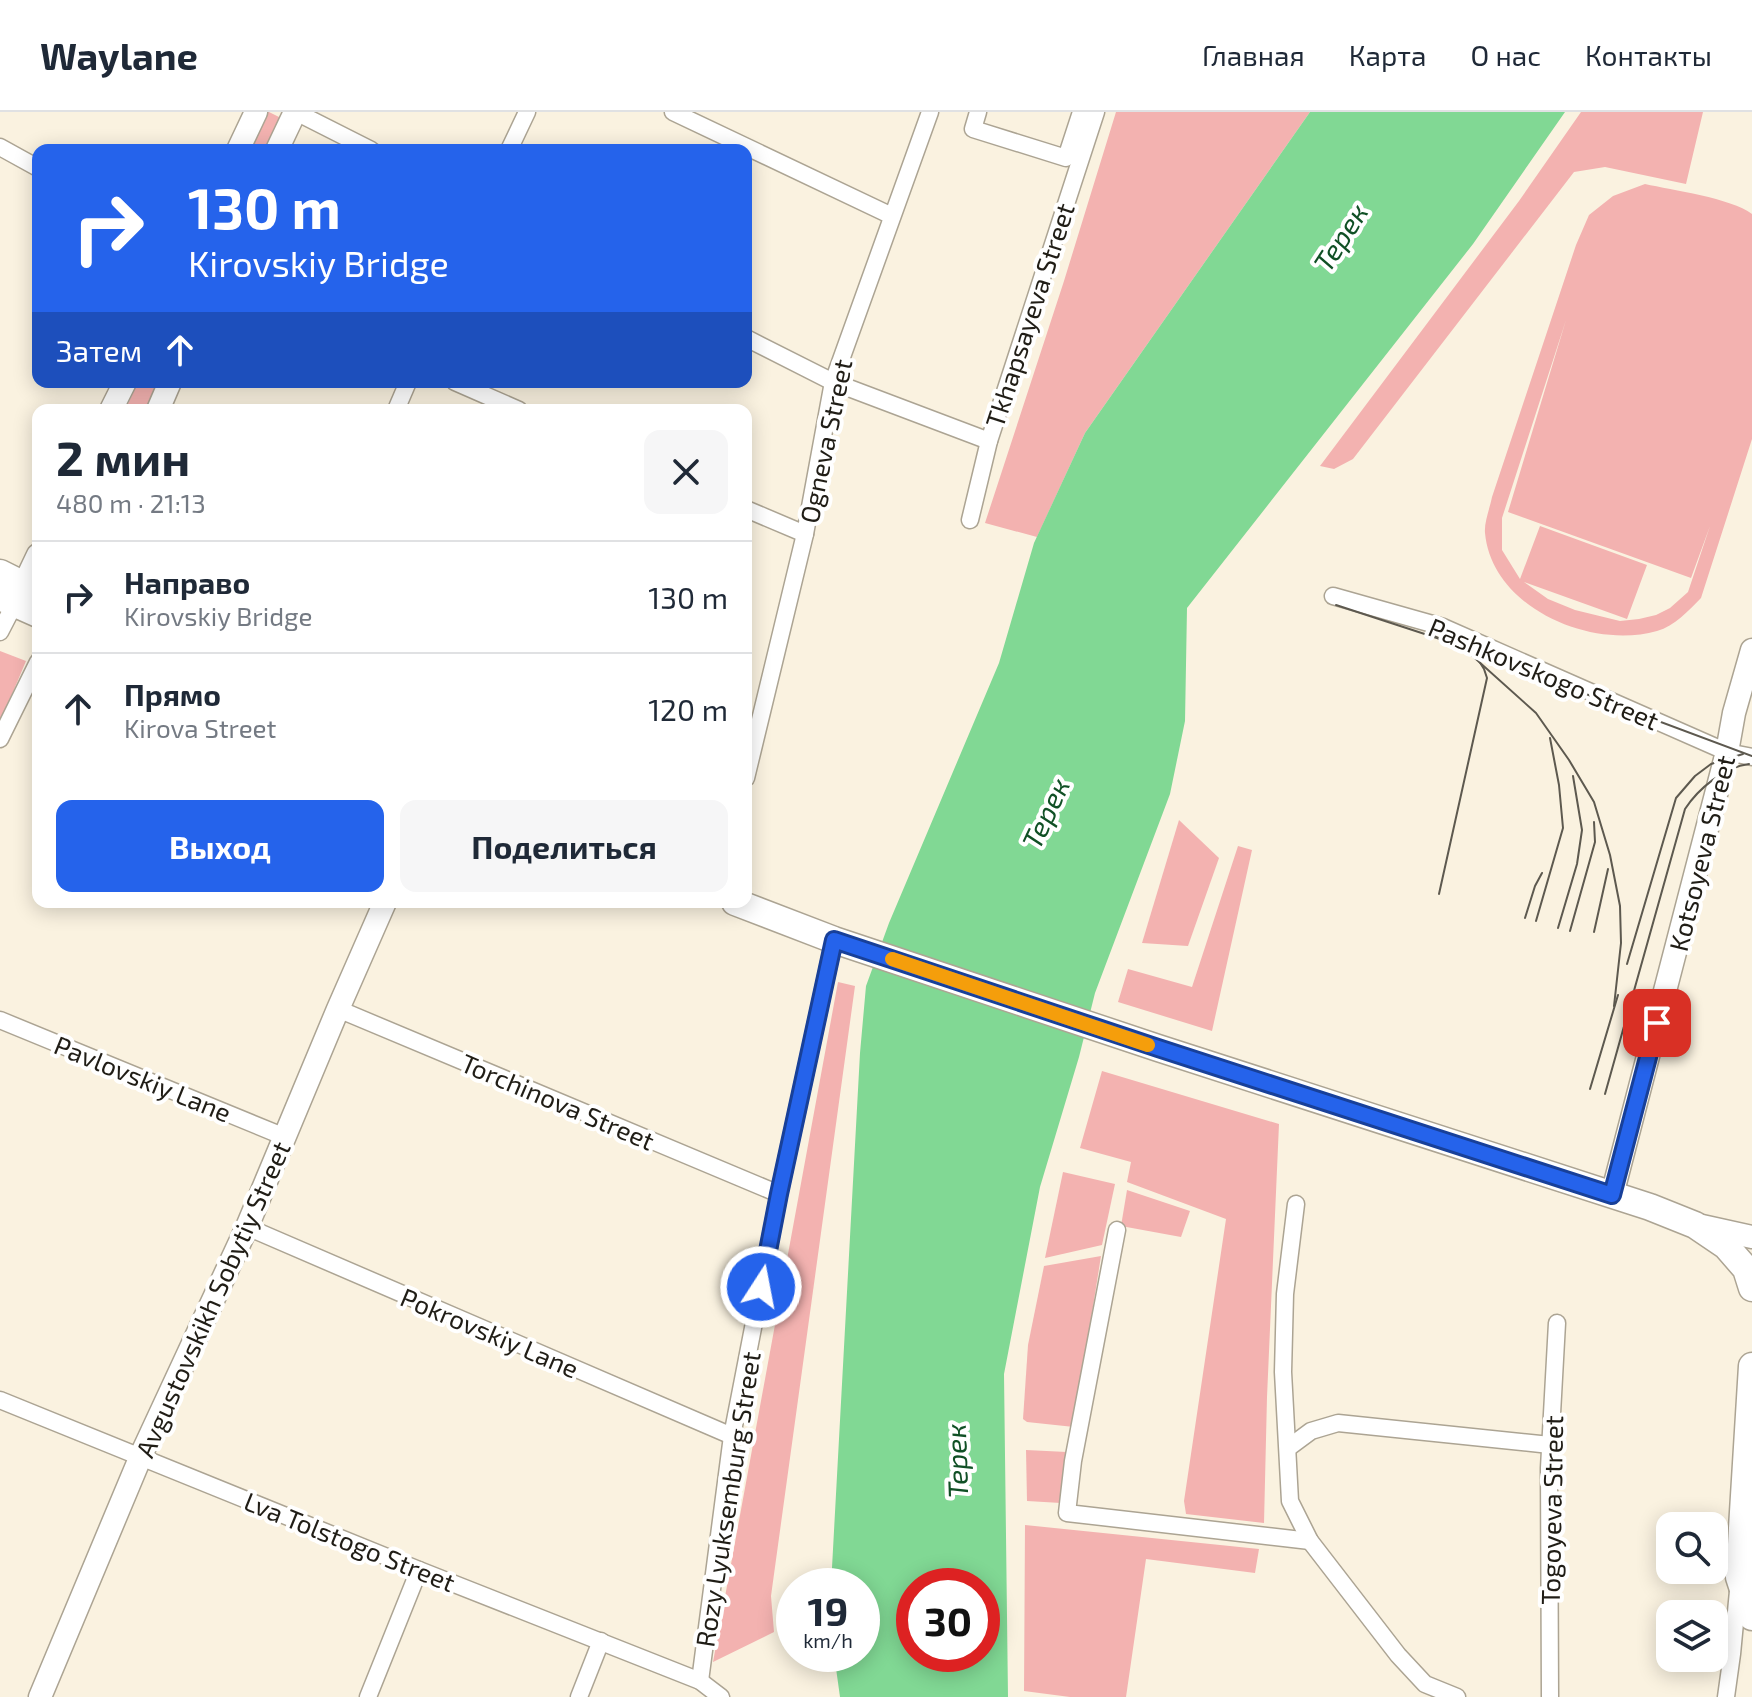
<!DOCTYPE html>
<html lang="ru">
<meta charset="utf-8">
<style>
body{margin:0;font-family:"Exo 2",sans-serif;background:#f6f6f7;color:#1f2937;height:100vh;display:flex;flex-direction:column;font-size:30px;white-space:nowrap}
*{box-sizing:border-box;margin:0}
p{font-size:26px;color:#747a83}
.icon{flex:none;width:44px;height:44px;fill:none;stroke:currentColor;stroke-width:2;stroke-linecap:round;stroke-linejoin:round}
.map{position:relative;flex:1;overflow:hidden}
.side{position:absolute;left:32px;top:292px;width:720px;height:504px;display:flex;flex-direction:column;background:#fff;border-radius:16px;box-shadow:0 4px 20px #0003}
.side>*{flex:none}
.hud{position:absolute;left:32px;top:32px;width:720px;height:244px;border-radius:16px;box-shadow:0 4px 20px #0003;background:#2563eb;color:#fff;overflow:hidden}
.buttons{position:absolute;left:1656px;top:1400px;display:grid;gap:16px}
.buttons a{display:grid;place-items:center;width:72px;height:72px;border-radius:16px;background:#fff;box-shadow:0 4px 20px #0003;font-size:40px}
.speed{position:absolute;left:776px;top:1456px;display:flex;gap:16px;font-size:40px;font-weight:700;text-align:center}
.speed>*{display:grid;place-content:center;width:104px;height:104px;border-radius:50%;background:#fff;box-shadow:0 4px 20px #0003;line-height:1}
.speed small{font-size:20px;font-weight:400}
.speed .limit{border:12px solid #d22;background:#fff;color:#111}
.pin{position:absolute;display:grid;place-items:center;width:68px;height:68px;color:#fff;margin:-34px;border-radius:16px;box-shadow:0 4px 12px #0006}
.me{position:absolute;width:88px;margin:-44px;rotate:11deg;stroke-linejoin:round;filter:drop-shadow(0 0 6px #0008)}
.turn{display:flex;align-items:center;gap:28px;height:168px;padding:0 24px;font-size:36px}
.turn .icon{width:104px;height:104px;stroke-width:2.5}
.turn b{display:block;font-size:56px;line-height:68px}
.then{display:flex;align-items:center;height:76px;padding:0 24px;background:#0003;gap:16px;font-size:30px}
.round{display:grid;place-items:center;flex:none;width:84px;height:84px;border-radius:16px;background:#f6f6f7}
.overview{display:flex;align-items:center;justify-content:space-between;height:136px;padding:0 24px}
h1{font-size:48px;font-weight:700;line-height:60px}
.action{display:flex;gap:16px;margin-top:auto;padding:16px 24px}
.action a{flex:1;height:92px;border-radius:16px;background:#2563eb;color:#fff;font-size:32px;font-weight:700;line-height:92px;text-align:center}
.action a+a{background:#f6f6f7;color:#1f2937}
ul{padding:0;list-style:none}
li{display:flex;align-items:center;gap:24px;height:112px;padding:0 24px;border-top:2px solid #e0e1e3}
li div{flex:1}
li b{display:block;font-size:30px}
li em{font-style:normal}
header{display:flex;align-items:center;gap:48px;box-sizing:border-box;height:112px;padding:0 40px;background:#fff;border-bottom:2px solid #e0e1e3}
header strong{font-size:38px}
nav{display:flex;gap:44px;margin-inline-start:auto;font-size:28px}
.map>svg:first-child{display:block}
.green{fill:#f3b2b0;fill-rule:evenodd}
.water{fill:#81d894;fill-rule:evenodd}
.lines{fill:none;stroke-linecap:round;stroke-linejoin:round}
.street-casing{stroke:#aca493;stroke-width:19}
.secondary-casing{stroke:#aca493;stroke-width:25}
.primary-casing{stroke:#aca493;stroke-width:29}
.street{stroke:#fff;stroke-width:16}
.secondary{stroke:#fff;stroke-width:22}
.primary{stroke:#fff;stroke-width:26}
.tram{stroke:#5d594f;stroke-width:2}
.route-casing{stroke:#184099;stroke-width:20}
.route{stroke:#2563eb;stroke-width:14}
.slow{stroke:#f59e0b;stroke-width:14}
.labels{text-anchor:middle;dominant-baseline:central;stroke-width:8;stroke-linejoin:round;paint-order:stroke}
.street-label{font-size:26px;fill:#201d16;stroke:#fff}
.water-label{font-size:28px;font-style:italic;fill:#105025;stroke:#fff}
</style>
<header>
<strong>Waylane</strong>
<nav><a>Главная</a><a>Карта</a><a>О нас</a><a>Контакты</a></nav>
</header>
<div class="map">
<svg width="1752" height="1585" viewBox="0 0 1752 1585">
<rect width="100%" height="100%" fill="#faf2e0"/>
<!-- green -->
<g class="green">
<path d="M264,0h5l12,6 -15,32h-19z"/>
<path d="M1116,0h194l-225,321 -48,104 -52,-14 79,-242z"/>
<path d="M1581,0h122l-17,72 -81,-17 -31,5 -221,287 -19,10 -14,-3 199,-265z"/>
<path d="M1645,72c27,6 86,14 107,30v225l-51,159c-13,13 -26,28 -44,33 -66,19 -165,-23 -172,-98 -1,-11 5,-25 7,-36l84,-252 13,-30 24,-19zM1566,208l-58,192 183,66 19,-52 -22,66 -18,16 -14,7 -17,4 -19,2 -45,-11 -27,-11 -24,-17 103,37 20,-54 -107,-39 -20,53 -18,-29v-32z"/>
<path d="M138,270h22l-13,28h-22z"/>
<path d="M0,539l26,10 -26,62z"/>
<path d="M1179,708l40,38 -31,88 -46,-3z"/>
<path d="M1238,734l14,4 -40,181 -94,-29 10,-33 64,18z"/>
<path d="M838,870l17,4 -84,610 3,36 -61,30z"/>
<path d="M1102,959l177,53 -12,273 -3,126 -78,-9 -2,-13 42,-282 -99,-37 4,-20 -51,-14z"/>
<path d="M1063,1060l52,12 -13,61 -57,13z"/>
<path d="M1127,1078l63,21 -9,26 -60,-11z"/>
<path d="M1101,1144l-27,171 -47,-5 -4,-3 5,-74 16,-79z"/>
<path d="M1026,1338l41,2 -6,51 -34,-2z"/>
<path d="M1025,1413l234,24 -4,24 -109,-14 -20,138h-56l-46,-6z"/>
</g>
<!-- water -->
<path class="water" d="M1310,0h255l-92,132 -286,364 -2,113 -15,73 -75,199 -16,64 -39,130 -36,187 4,323h-168l-6,-43h28v-68h-31l29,-533 6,-67 23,-63 110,-260 35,-120 51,-110zM914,1474h68v68h-68z"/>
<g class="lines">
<defs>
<g id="street">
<path d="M296,0l75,38"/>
<path d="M673,0l219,104"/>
<path d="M978,0l-5,17 93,29 15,-46"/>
<path d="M0,35l38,21"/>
<path d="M509,38l18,-38"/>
<path d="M746,226l87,44 156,59"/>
<path d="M455,270l64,28"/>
<path d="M396,298l12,-28"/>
<path d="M746,397l59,25"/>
<path d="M970,408l19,-79 107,-329"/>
<path d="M1333,484l110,31 284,125 25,5"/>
<path d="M0,520l14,-27"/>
<path d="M0,627l38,-77"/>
<path d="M746,666l59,-244 28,-152 97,-270"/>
<path d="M338,897l441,185"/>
<path d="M0,908l285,117"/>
<path d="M1296,1092l-11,90 -2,78 7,129 20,40 88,114 27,29 32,13"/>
<path d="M247,1115l485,209"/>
<path d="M1117,1118l-44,231 -6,52 243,28"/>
<path d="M0,1288l419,170 281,111 21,16"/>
<path d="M1288,1336l23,-17 27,-8 212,22"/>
<path d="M700,1569l32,-245 47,-242 55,-254"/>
<path d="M368,1585l51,-127"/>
<path d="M579,1585l22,-56"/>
<path d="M1550,1585l-1,-229 8,-145"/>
<path d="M1726,1585l6,-43 6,-63"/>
</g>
<g id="secondary">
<path d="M238,38l18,-38"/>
<path d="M277,38l18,-38"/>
<path d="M111,298l14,-28"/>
<path d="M158,298l12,-28"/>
<path d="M18,485l20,-42"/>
<path d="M1612,1083l115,-443 7,-39 18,-63"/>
<path d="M1702,1114l50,11"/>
<path d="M40,1585l103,-246 104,-224 91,-218 47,-107"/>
</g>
<g id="primary">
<path d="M0,461l38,19"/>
<path d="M0,485l38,17"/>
<path d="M735,790l99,38 324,108 492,159 45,18 31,21 20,23 6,19"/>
<path d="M1752,1254l-13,211 13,40"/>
</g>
</defs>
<!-- street casing -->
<use href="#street" class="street-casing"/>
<!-- secondary casing -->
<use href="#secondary" class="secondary-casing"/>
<!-- primary casing -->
<use href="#primary" class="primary-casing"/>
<!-- street -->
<use href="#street" class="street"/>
<!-- secondary -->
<use href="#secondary" class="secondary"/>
<!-- primary -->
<use href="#primary" class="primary"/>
<!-- tram -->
<g class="tram">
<path d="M1336,493l107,35"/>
<path d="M1434,524l34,16 68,61 33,47 25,42 16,53 10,51 1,37 -7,63"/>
<path d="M1476,541l276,103"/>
<path d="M1439,782l48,-216 -3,-9 -5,-8"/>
<path d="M1525,806l10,-32 7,-13"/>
<path d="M1536,809l27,-93 -4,-43 -9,-47"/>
<path d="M1558,816l19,-64 5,-34 -9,-54"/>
<path d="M1570,819l25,-89 -1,-20"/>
<path d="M1594,820l14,-63"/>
<path d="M1627,852l49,-166 19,-22 16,-12 32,-10"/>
<path d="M1590,977l28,-94"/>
<path d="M1605,982l80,-285c13,-20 39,-42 64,-45"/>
</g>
</g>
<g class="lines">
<defs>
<path id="route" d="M761,1175l18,-93 55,-254 324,108 454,147 45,-172"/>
</defs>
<!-- route casing -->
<use href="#route" class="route-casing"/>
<!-- route -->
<use href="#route" class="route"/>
<!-- slow -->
<path class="slow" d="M892,847l256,86"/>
</g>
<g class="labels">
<!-- street labels -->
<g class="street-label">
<text transform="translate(1029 203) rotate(-72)">Tkhapsayeva Street</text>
<text transform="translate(825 329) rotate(-78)">Ogneva Street</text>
<text transform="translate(1544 561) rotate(23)">Pashkovskogo Street</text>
<text transform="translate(1701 741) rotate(-76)">Kotsoyeva Street</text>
<text transform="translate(143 966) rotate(22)">Pavlovskiy Lane</text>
<text transform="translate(558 989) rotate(23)">Torchinova Street</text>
<text transform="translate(212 1187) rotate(-66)">Avgustovskikh Sobytiy Street</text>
<text transform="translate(490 1220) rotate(23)">Pokrovskiy Lane</text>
<text transform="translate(727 1387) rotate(-81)">Rozy Lyuksemburg Street</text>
<text transform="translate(1551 1398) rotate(-89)">Togoyeva Street</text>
<text transform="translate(350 1429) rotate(22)">Lva Tolstogo Street</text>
</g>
<!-- water labels -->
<g class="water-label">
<text transform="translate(1340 125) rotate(-57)">Терек</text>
<text transform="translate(1045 701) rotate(-65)">Терек</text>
<text transform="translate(956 1349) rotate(-92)">Терек</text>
</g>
</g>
</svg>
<div class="buttons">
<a><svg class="icon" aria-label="search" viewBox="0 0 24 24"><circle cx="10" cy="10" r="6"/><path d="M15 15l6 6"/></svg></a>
<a><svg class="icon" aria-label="layers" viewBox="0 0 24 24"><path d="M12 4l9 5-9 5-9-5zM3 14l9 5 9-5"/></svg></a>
</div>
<div class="speed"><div>19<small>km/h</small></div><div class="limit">30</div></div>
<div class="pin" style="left:1657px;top:911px;background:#d93025"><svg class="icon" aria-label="arrive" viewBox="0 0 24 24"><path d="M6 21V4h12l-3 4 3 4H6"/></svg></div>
<svg class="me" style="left:761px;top:1175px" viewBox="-20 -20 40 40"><circle r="17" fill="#2563eb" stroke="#fff" stroke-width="3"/><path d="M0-11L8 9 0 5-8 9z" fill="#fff"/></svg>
<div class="hud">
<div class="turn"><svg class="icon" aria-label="right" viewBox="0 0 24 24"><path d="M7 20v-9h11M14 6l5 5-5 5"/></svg><div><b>130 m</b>Kirovskiy Bridge</div></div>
<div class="then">Затем<svg class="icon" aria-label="ahead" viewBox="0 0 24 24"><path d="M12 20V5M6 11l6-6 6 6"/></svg></div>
</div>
<section class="side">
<div class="overview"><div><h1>2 мин</h1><p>480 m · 21:13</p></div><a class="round"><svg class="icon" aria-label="close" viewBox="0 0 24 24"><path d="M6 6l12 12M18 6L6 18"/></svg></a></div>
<ul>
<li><svg class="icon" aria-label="right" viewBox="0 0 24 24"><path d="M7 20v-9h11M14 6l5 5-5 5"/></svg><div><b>Направо</b><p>Kirovskiy Bridge</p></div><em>130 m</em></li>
<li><svg class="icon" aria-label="ahead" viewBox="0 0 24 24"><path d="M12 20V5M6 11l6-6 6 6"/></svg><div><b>Прямо</b><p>Kirova Street</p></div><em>120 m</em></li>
</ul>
<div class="action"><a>Выход</a><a>Поделиться</a></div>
</section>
</div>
